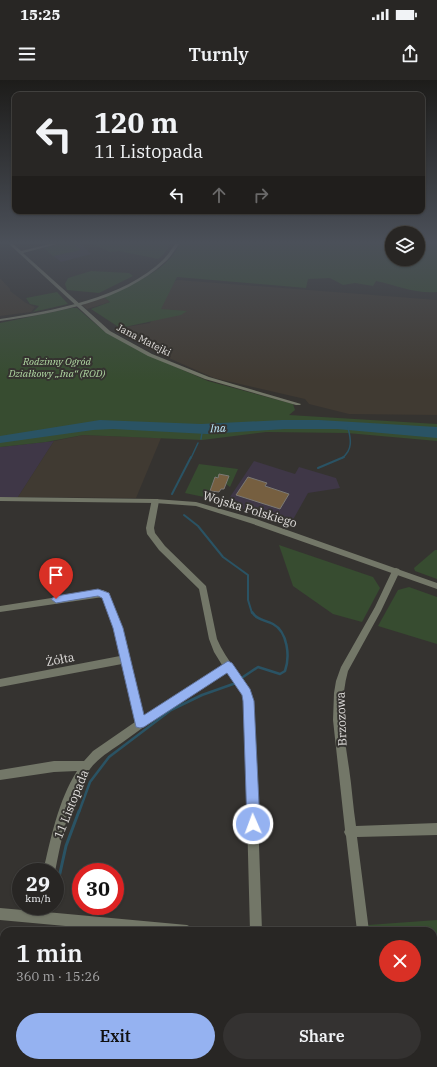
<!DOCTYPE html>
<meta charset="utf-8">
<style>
body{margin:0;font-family:"IBM Plex Serif",serif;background:#343231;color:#f1f3f6;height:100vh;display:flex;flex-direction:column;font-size:15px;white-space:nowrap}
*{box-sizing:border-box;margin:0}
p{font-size:13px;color:#a5a5a6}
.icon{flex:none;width:22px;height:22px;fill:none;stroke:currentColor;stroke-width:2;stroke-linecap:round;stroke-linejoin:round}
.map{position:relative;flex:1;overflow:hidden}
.drawer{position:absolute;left:0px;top:847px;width:437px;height:140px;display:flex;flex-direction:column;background:#282624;border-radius:12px 12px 0 0;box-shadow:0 1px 3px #0004,0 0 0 1px #444341}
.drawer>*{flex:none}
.hud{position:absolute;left:12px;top:12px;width:413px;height:122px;border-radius:8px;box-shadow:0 1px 3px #0004,0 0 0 1px #444341;background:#282624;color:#f1f3f6;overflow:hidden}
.tools{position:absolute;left:385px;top:146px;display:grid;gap:8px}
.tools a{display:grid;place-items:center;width:40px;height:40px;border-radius:50%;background:#282624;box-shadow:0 1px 3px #0004,0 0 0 1px #444341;font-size:20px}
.speed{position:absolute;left:12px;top:783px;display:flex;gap:8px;font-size:20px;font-weight:700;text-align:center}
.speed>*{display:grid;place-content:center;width:52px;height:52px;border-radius:50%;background:#282624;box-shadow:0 1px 3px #0004,0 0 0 1px #444341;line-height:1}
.speed small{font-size:10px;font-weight:400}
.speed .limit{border:6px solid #d22;background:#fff;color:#111}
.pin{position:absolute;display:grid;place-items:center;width:34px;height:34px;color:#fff;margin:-41px -17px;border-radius:50% 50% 50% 0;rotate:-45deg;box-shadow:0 0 4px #0007}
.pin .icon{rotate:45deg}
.me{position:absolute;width:44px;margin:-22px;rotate:358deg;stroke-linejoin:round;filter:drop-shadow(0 0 3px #0008)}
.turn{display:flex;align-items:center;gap:14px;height:84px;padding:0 16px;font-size:18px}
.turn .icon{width:52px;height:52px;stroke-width:2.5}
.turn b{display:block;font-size:28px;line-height:34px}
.lanes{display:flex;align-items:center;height:38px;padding:0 16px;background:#0003;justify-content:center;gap:20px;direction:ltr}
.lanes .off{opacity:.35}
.round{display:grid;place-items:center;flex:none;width:42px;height:42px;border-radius:21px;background:#343231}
.headline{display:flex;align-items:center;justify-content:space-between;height:68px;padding:0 16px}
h1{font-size:24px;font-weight:600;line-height:30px}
.action{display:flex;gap:8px;margin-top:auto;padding:8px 16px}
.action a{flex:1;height:46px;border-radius:24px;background:#95b2f1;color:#111;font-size:16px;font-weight:600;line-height:46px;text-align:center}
.action a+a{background:#343231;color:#f1f3f6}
.status{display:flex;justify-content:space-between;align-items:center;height:28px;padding:0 20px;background:#282624;direction:ltr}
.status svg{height:11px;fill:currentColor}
header{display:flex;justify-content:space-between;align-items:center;height:52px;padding:0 16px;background:#282624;font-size:18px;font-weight:600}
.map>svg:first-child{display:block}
.commercial{fill:#3f3747}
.built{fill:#403a32}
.education{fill:#3d3849}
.green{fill:#374c30}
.water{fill:#2a5364}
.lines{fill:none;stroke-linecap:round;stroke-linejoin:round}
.stream-far3{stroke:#2a5364;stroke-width:1.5}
.stream-far2{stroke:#2a5364;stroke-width:2}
.stream-far1{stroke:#2a5364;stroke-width:2.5}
.stream{stroke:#2a5364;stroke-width:3}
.building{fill:#765f40;stroke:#7b7975}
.minor{fill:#737768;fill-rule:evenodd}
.tertiary{fill:#737768;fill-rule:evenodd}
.route{fill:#95b2f1;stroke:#61749d}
.labels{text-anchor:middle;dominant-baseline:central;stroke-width:4;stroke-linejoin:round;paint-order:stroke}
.far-street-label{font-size:10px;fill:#e0dedc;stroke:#353330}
.far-park-label{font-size:10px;font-style:italic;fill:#b3dba5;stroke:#353330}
.far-water-label{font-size:11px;font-style:italic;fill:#bce6f9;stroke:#353330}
.street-label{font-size:12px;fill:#e0dedc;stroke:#353330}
</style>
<div class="status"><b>15:25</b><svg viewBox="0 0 49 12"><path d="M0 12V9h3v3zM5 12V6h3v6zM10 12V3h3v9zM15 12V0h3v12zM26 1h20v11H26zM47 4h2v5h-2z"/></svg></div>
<header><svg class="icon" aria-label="menu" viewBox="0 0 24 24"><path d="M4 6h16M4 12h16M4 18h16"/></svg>Turnly<svg class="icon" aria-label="share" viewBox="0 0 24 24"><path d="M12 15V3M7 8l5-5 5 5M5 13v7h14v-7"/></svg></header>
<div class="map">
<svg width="437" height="987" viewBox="0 0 437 987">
<rect width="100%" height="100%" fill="#353330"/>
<!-- commercial -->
<g class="commercial">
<path d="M54,361l-36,56h-18v-50z"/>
<path d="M254,381l41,13 4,-7 37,11 4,10 -32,5 -18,32 -64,-22z"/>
</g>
<!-- built -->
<g class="built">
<path d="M0,198l10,11v2l16,12 9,4 -4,5 -31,4z"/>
<path d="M178,200l259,20v115l-88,-1 -40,-10 -4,-5 -91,-21 -68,-30 -22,-15 1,-3 -5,-2 30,-5 25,-42z"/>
<path d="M104,217l6,5 -23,7 -5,-4z"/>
<path d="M83,355l78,3 -25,60 -118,-1 36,-56z"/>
</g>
<!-- education -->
<path class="education" d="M68,163h12l11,11 -30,8 -17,-14z"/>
<!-- green -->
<g class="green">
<path d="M68,163h5l8,7 -28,6 -9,-8z"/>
<path d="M91,163h80l-7,11 -6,5 -39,-8 -9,1z"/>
<path d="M180,163h212v16h26v-16h19v49c-22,2 -41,-7 -61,-11l-3,5 -18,-3 -12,2 -13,-7 -22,1 -2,9 -129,-11 -16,32 26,2 -6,4 -61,13 -29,-19 19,-7 -6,-5c26,-13 64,-25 76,-54z"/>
<path d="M91,191l38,2 4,3 -34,17 -32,-3 -2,-6 3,-6z"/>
<path d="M57,212l11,12 -35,8 6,-6 -9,-2 -4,-6z"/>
<path d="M72,228h5l28,24 64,32 39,17 85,23 2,6 -6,5 148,9v17l-90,-8 -81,-1 -64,8 -119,-5 -37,7 -46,5v-124z"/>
<path d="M199,384l39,5 -8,18 -4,-3 2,-8 -9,-2 -1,4 -3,-1 -5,14 -4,-1 -2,7 -19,-4z"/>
<path d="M279,465l94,32 7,11 -18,34 -29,-8 -40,-28z"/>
<path d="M435,470h2v29l-22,-8 -1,-3z"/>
<path d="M409,507l28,10v47l-59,-18 20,-36z"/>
<path d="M437,840v147h-51l-1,-4h48v-132h-64l-1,-6z"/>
</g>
<!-- water -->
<path class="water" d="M100,340l101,4 81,-4h37l118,7v11l-100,-9h-52l-78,5 -94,-5 -20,1 -93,13v-7z"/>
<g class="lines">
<!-- stream-far3 -->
<g class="stream-far3">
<path d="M201,359l1,-6"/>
<path d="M191,378l7,-15"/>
<path d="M342,378c11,-8 9,-19 6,-30"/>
</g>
<!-- stream-far2 -->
<g class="stream-far2">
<path d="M318,388l26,-11"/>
<path d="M172,414l19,-37"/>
<path d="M184,435l14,11 25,31 25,18v25l4,13"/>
</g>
<!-- stream-far1 -->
<g class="stream-far1">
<path d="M243,597l15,-10 22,7 5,-3c5,-14 3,-39 -12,-47 -8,-4 -16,-4 -21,-12"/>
<path d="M79,732l11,-30 19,-25 62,-47 31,-15 34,-12"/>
</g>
<!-- stream -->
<g class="stream">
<path d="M56,811l10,-45 13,-35"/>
<path d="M46,851l1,-2"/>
<path d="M24,983l2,4"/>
</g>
</g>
<!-- building -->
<g class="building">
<path d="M219,394l10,2 -5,13h-3l-2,3 -9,-1 5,-14 3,1z"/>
<path d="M248,397l19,6 -2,3 24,8 -9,15 -44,-14z"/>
</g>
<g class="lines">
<!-- minor -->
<g class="minor">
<path d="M8,163h4l9,8 33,-8h7l-38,10 87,78 42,23 57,23 92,27 -1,1h-4l-91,-26 -57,-23 -42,-23z"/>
<path d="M152,419h6l1,2 -5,27 1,5 10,13 41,40 11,53c9,22 28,39 37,62l8,230h-12l-6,-230 -2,-6 -15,-23c-36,22 -70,45 -104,70 -11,8 -24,15 -33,27 -21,29 -28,68 -35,103h-12c8,-34 15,-71 34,-101l-23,1 -54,8v-10l54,-9h30l9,-10 42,-29 -13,-58 -122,23v-8l120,-23 -6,-28 -11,-31 -103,15v-6l103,-16 6,3 13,35 21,88 79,-51 -8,-13 -5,-13 -10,-50 -40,-39 -12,-16 -1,-6z"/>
<path d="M396,488l3,1 1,2 -19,40 -33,60c-9,32 -4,65 1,97 3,20 4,39 7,58l81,-3v12l-80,2 12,94h-12l-11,-95 -2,-4 1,-2 -12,-110 1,-27 2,-12 5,-14 34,-60 18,-38z"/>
<path d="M35,826h12l-1,6 141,13 4,2 2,4h-73l-120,-11v-12l34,3z"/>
<rect x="105" y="983" width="14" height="4"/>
<path d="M251,983h14l1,4h-14z"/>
<path d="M369,983h14l1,4h-14z"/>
</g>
<!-- tertiary -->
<g class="tertiary">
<path d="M176,163h4c-5,6 -9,14 -15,19 -44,40 -109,51 -165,59v-2c52,-8 124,-21 163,-59 5,-5 9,-12 13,-17z"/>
<path d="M0,417l155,2 41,3 60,17 181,64v6l-187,-66 -54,-17 -41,-3 -155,-2z"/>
</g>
</g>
<!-- sky -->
<linearGradient id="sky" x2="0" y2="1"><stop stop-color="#1d1c1a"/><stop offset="0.54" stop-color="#4b5059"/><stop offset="1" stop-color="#4b5059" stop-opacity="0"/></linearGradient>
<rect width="437" height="301" fill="url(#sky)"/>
<!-- route -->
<path class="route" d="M98,509l11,4 14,35 21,87 84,-54 4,2 18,26 4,12 6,123 -2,5 -5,2 -4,-2 -2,-5 -4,-123 -1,-6 -15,-22 -83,54 -4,1 -4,-1 -23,-99 -11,-30 -4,-2 -42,7 -5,-4 5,-3z"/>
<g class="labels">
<!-- far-street labels -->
<g class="far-street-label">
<text transform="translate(144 260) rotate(27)">Jana Matejki</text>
</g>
<!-- far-park labels -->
<g class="far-park-label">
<text x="57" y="281">Rodzinny Ogród<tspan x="57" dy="12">Działkowy „Ina“ (ROD)</tspan></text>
</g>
<!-- far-water labels -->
<g class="far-water-label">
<text transform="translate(218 348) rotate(-2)">Ina</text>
</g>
<!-- street labels -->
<g class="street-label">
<text transform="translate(250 429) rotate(17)">Wojska Polskiego</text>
<text transform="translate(60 579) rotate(-11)">Żółta</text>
<text transform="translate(341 639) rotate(-92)">Brzozowa</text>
<text transform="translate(71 724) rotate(-68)">11 Listopada</text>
</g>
</g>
</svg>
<div class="tools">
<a><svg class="icon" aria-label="layers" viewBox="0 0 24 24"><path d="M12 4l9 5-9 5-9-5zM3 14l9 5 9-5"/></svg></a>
</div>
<div class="speed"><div>29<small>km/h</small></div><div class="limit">30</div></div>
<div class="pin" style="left:56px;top:519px;background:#d93025"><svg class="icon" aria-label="arrive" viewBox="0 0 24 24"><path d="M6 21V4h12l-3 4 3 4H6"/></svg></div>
<svg class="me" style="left:253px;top:744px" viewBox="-20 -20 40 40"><circle r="17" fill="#95b2f1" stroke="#fff" stroke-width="3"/><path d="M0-11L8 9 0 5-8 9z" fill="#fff"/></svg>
<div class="hud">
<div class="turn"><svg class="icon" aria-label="left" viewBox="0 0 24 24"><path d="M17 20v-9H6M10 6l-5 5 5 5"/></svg><div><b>120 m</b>11 Listopada</div></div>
<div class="lanes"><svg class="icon" aria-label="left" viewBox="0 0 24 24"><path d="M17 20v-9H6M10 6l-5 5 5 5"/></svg><svg class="icon off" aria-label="ahead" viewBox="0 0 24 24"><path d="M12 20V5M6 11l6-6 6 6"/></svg><svg class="icon off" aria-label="right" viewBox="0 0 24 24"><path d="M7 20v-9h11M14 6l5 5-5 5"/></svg></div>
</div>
<section class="drawer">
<div class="headline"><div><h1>1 min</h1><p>360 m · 15:26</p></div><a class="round" style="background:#d93025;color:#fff"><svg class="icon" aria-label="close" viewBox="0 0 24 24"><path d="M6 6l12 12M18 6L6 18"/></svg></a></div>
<div class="action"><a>Exit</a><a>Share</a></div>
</section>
</div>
